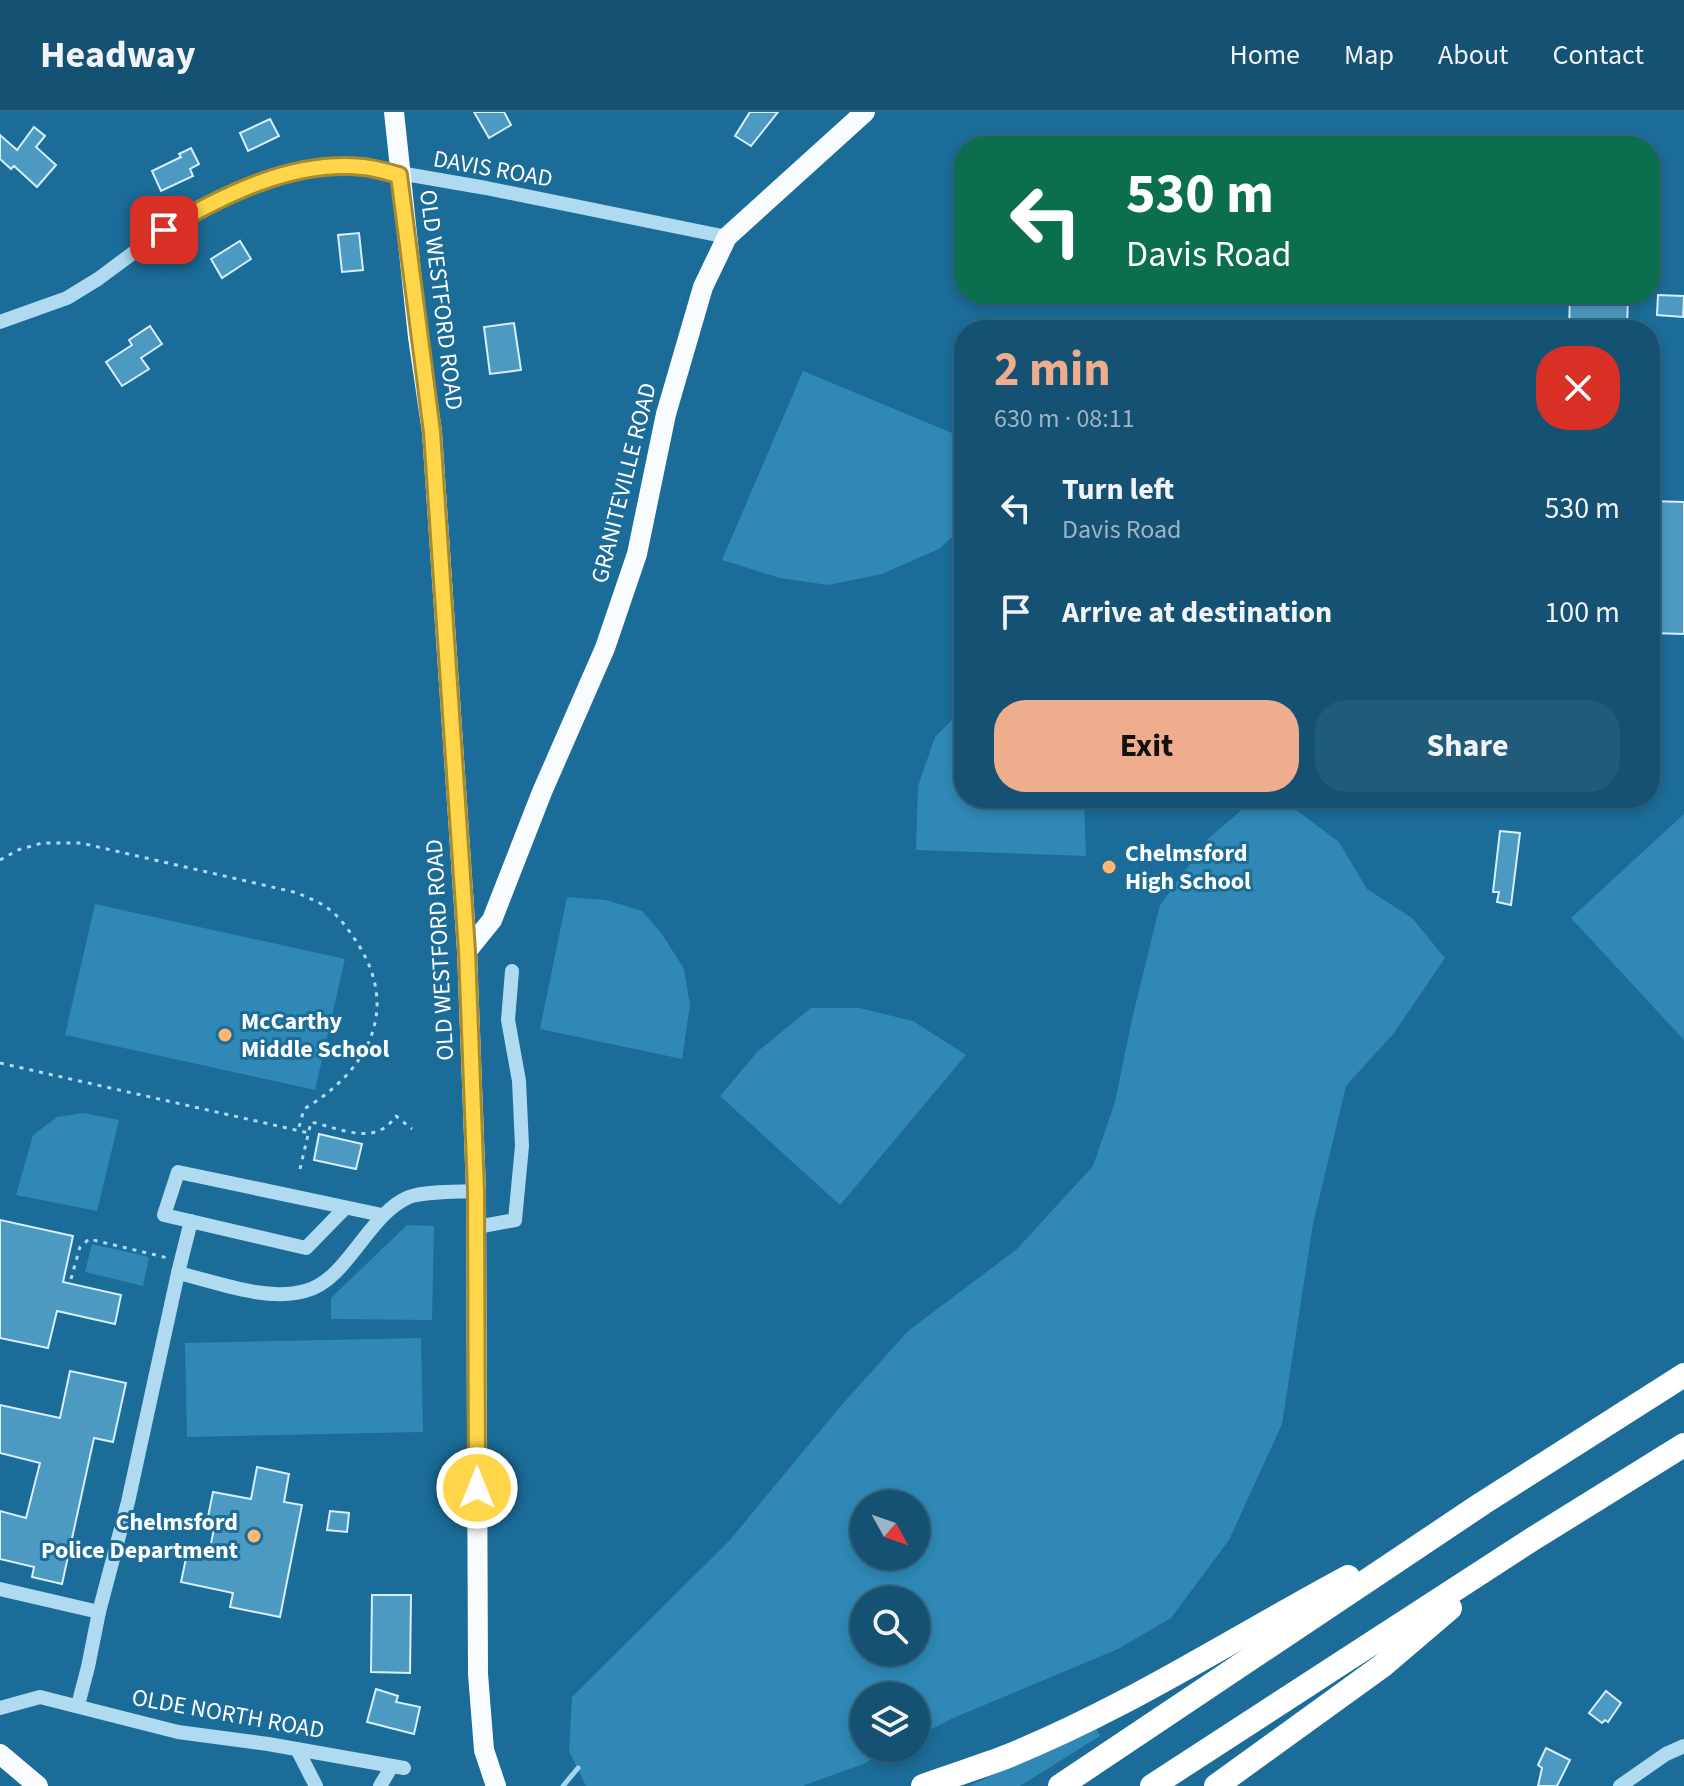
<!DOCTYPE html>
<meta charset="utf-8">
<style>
body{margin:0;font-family:"Source Sans 3",sans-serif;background:#215b7a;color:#f1f3f6;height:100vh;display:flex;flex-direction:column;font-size:30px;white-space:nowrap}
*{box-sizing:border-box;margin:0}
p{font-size:26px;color:#9db5c4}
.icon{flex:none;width:44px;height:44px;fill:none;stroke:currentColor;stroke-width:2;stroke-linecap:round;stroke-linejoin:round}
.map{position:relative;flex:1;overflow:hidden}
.drawer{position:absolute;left:954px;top:208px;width:706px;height:488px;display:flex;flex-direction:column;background:#145172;border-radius:32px;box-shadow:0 4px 12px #0003,0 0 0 2px #336884}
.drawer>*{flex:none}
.hud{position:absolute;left:954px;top:24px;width:706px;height:168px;border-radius:32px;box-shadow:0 4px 12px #0003,0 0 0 2px #336884;background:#0b6e4f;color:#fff;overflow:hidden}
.needle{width:52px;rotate:130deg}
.controls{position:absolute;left:850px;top:1378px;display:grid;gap:16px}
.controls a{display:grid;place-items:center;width:80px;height:80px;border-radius:50%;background:#145172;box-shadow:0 4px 12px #0003,0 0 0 2px #336884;font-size:40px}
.pin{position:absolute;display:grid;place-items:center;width:68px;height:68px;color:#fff;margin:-34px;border-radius:16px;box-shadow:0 4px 12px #0006}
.me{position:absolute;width:88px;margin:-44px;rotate:0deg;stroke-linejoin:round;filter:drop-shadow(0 0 6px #0008)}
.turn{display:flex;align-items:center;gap:28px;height:168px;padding:0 40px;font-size:36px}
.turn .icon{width:104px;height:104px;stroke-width:2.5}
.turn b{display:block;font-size:56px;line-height:68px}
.round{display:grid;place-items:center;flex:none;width:84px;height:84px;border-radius:32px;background:#215b7a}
.overview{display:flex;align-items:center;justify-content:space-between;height:136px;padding:0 40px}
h1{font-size:48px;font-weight:700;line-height:60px;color:#eead8d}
.cta{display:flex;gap:16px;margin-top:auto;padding:16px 40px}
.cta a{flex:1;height:92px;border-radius:32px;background:#eead8d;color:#111;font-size:32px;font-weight:700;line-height:92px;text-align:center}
.cta a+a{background:#215b7a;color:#f1f3f6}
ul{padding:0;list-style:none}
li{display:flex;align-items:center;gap:24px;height:104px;padding:0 40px}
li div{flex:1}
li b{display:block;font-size:30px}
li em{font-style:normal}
header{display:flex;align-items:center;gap:48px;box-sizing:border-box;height:112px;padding:0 40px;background:#145172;border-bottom:2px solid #336884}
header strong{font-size:38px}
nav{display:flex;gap:44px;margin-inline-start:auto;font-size:28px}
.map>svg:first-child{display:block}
.green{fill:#2f88b5;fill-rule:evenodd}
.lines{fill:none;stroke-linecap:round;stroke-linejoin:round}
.stream{stroke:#a2d8f2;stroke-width:5}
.building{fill:#4c99c1;stroke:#d6effb;stroke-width:2}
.path{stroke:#afdaf0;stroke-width:3;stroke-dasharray:4 6;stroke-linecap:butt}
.minor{stroke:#afdaf0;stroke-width:14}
.major{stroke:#f8fcff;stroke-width:20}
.highway{stroke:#fff;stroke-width:24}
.route-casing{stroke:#a68a30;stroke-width:20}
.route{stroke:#ffd54a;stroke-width:14}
.poi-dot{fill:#ffb76e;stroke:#1b6c98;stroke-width:3}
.labels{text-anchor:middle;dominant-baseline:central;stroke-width:6;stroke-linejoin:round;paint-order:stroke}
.street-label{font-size:24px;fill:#fff;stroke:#1b6c98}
.poi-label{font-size:24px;font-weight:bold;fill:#fff;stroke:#1b6c98;text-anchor:start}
</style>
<header>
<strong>Headway</strong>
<nav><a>Home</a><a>Map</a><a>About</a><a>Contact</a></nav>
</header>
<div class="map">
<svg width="1684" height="1674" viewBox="0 0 1684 1674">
<rect width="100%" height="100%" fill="#1b6c98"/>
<!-- green -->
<g class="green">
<path d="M803,259l161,67v88l-25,23 -57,25 -54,11 -48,-7 -58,-18z"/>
<path d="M964,596v90h120l2,58 -170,-6 2,-64 17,-49z"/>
<path d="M1292,695l47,35 28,47 45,29 33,40 -51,75 -48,53 -33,138 -31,200 -53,116 -58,78 -53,31 -167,70 -35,18v-41h-52v52h30l-31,16 -61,22h-216l-17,-35 3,-54 158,-157 109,-132 69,-77 109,-82 76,-83 22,-64 17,-83 28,-114 49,-67 35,-30zM864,1392h52v52h-52zM864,1488h52v52h-52z"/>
<path d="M1684,702v226l-113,-122z"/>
<path d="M567,785l39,3 36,11 20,23 22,35 6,36 -8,54 -142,-30z"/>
<path d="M95,792l250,55 -30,131 -250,-55z"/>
<path d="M811,896h48l54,13 53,34 -126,150 -120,-109 38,-45z"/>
<path d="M84,1001l35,7 -22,91 -81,-16 17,-60 24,-18z"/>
<path d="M407,1113l27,1 -2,94 -101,-1v-21z"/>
<path d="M92,1132l57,13 -6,29 -58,-14z"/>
<path d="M421,1226l2,94 -236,5 -2,-94z"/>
<path d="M1096,1616l4,8 -80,50h-51z"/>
</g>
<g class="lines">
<!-- stream -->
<path class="stream" d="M563,1674l15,-18"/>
</g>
<!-- building -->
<g class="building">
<path d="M474,0h30l7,13 -22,13z"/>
<path d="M750,0h28l-27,34 -16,-10z"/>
<path d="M270,7l9,17 -31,15 -8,-18z"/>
<path d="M34,15l11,9 -9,11 20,18 -19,22 -23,-21 -3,3 -11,-10v-24l17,15z"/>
<path d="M191,36l8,16 -9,5 3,7 -32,15 -9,-20 29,-14 -2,-3z"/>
<path d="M359,121l4,37 -21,2 -4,-37z"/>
<path d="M240,129l11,18 -29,19 -11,-19z"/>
<path d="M1570,182h58l-1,36h-58z"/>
<path d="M1658,183l26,1 -1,21 -26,-2z"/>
<path d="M514,211l7,47 -31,4 -6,-47z"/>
<path d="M150,214l12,18 -21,14 8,11 -27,17 -16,-24 26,-17 -3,-5z"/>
<path d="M1650,389l34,1v132l-34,-1z"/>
<path d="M1500,719l20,2 -9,72 -14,-3 2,-10h-6z"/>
<path d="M319,1022l43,10 -6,25 -42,-9z"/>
<path d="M0,1108l73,16 -10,46 58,13 -6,29 -58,-13 -9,37 -48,-10z"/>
<path d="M70,1259l56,12 -13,59 -19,-4 -32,146 -30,-7 2,-10 -34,-8v-48l26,7 14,-55 -40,-10v-48l60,13z"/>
<path d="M257,1355l32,7 -5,28 18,3 -22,112 -50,-10 3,-14 -52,-11 7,-33 21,4 6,-29 -8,-2 6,-30 38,7z"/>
<path d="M330,1399l19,2 -2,19 -20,-2z"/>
<path d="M372,1483h39l-1,78 -39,-1z"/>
<path d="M376,1577l22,7 -2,6 24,5 -6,27 -47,-12z"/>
<path d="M1606,1579l15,12 -13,19 -3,-2 -3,3 -13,-10z"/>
<path d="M1546,1636l24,12 -13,26h-19l4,-18 -4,-3z"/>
</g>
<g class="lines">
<!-- path -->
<g class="path">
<path d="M0,748l18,-10 24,-7h39l217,50c9,5 20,8 28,14 13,8 24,25 32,37 43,68 8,128 -54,165l-6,22"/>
<path d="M0,951l309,70"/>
<path d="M300,1057l11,-47c32,7 64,25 85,-6l16,13"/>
<path d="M71,1167l9,-32 9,-8 79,19"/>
</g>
<!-- minor -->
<g class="minor">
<path d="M0,210l67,-24 31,-19 66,-49 50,-30 65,-24 54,-10 32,1 121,21 241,49"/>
<path d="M345,1096l-39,40 -142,-33 14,-43 204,43"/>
<path d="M477,1115l38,-7 7,-74 -3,-65 -11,-61 4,-49"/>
<path d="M178,1161l13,-52"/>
<path d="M0,1477l99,23 -11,55 -10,38"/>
<path d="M99,1500l29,-110 50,-229c39,9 87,29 127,18 42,-10 63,-77 104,-94 16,-6 49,-5 67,-6"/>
<path d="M0,1596l40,-11 138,35 90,12 136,24"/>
<path d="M297,1637l19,37"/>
<path d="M380,1674l12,-20"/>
<path d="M1620,1674l46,-32 18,-8"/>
</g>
<!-- major -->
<g class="major">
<path d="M394,0l24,225 14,95 35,519 9,240 2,483 6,76 12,36"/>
<path d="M467,839l25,-31 50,-128 63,-144 32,-94 29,-140 37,-127 24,-50 138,-125"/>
<path d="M0,1642l38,32"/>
</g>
<!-- highway -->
<g class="highway">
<path d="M923,1674c27,-10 54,-18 80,-28 121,-48 231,-120 345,-181"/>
<path d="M1060,1674l423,-283 201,-128"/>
<path d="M1152,1674l379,-246 153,-95"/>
<path d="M1216,1674l166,-120 68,-58"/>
</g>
</g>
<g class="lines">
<defs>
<path id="route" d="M164,118c59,-35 128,-70 199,-63 12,1 24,5 36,8l33,257 35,519 9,240 1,297"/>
</defs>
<!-- route casing -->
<use href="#route" class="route-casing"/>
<!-- route -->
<use href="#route" class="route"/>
</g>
<!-- markers -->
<g class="poi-dot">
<circle cx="1109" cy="755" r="8"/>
<circle cx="225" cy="923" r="8"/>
<circle cx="254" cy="1424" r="8"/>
</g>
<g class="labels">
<!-- street labels -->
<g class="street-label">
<text transform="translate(493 57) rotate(10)">DAVIS ROAD</text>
<text transform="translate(441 188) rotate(83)">OLD WESTFORD ROAD</text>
<text transform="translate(624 371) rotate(-76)">GRANITEVILLE ROAD</text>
<text transform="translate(440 838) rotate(-93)">OLD WESTFORD ROAD</text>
<text transform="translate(228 1602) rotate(10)">OLDE NORTH ROAD</text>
</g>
<!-- poi labels -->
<g class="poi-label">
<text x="1125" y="741">Chelmsford<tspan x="1125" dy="28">High School</tspan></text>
<text x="241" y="909">McCarthy<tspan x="241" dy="28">Middle School</tspan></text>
<text x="238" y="1410" text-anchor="end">Chelmsford<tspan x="238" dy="28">Police Department</tspan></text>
</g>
</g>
</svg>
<div class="controls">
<a><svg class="needle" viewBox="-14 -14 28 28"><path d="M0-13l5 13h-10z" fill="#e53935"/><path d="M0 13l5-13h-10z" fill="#9db5c4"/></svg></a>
<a><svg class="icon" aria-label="search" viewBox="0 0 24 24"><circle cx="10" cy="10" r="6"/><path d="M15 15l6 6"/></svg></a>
<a><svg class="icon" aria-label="layers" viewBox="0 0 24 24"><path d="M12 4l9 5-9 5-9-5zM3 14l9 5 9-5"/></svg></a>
</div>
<div class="pin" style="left:164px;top:118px;background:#d93025"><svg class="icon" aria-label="arrive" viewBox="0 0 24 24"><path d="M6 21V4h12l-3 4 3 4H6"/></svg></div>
<svg class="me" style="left:477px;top:1376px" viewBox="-20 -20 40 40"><circle r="17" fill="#ffd54a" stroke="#fff" stroke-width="3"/><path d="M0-11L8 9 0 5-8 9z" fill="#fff"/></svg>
<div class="hud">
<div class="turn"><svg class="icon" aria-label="left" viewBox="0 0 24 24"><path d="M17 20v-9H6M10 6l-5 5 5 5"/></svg><div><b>530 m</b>Davis Road</div></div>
</div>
<section class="drawer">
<div class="overview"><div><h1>2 min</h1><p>630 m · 08:11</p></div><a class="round" style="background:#d93025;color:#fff"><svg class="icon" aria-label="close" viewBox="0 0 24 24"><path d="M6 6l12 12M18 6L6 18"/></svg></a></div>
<ul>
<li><svg class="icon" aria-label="left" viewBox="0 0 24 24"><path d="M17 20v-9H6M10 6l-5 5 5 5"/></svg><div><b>Turn left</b><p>Davis Road</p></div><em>530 m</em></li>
<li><svg class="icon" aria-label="arrive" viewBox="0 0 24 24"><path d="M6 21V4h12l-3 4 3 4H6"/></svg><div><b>Arrive at destination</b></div><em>100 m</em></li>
</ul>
<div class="cta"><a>Exit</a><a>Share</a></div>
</section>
</div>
